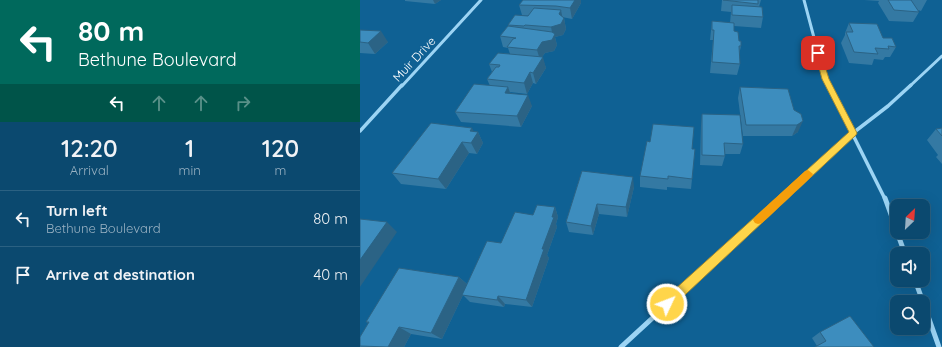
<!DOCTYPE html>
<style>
body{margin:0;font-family:Quicksand,sans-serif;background:#195377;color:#f1f3f6;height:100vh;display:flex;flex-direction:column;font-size:15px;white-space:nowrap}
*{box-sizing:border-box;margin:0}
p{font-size:13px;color:#9ab2c3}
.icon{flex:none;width:22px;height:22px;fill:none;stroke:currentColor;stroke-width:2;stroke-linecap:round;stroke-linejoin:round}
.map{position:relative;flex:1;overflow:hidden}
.details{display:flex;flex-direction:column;background:#0b496f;width:360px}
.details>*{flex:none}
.top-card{background:#00695c;color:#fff;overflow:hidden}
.needle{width:26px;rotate:25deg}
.tools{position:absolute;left:530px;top:199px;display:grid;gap:8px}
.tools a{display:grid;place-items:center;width:40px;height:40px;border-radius:8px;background:#0b496f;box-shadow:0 4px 16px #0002,0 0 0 1px #2b6182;font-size:20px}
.pin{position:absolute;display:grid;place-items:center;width:34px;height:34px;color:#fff;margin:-17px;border-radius:8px;box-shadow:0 2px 6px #0006}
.me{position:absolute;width:44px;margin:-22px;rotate:47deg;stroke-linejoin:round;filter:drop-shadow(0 0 3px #0008)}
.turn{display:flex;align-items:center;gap:14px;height:84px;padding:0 12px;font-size:18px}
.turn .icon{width:52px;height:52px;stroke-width:2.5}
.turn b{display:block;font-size:28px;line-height:34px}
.lanes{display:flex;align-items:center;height:38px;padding:0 12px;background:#0003;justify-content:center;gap:20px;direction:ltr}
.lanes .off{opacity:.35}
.eta{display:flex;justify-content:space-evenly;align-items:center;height:68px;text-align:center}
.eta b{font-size:24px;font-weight:600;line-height:28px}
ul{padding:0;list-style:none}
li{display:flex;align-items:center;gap:12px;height:56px;padding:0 12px;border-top:1px solid #2b6182}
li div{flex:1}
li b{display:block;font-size:15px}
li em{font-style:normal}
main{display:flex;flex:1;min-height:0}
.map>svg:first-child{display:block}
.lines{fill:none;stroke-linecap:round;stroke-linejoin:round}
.street-far2{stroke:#9cd4f4;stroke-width:3}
.street-far1{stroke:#9cd4f4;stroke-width:3.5}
.street{stroke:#9cd4f4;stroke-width:5}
.wall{fill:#3479a3}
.shaded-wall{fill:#2b6385}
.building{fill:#3d8dbe;stroke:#2b6385}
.route{fill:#ffd54a;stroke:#a68a30}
.slow{fill:#f59e0b}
.labels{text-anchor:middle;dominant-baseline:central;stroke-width:3;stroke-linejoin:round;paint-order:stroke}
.far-street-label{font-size:12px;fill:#fff;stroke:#0f6194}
</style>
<main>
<section class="details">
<div class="top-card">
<div class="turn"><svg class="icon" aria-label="left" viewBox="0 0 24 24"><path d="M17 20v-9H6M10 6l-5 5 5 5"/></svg><div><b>80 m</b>Bethune Boulevard</div></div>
<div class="lanes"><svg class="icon" aria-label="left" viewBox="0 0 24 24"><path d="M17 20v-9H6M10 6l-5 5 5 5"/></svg><svg class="icon off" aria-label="ahead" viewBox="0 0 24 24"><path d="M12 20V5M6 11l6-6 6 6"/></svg><svg class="icon off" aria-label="ahead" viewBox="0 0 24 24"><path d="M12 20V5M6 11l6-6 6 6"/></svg><svg class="icon off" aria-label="right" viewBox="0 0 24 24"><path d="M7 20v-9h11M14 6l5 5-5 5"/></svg></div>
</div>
<div class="eta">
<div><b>12:20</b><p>Arrival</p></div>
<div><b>1</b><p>min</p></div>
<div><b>120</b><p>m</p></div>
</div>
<ul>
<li><svg class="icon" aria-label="left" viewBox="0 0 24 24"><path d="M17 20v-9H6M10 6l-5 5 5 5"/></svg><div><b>Turn left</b><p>Bethune Boulevard</p></div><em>80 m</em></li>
<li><svg class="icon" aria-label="arrive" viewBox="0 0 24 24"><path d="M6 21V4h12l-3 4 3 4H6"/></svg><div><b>Arrive at destination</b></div><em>40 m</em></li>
</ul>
</section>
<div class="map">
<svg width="582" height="347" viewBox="0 0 582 347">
<rect width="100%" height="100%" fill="#0f6194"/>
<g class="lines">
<!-- street-far2 -->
<g class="street-far2">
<path d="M444,0l21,79 4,7"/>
<path d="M42,86l79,-86"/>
<path d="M550,86l32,-30"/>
</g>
<!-- street-far1 -->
<g class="street-far1">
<path d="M468,85l57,114"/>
<path d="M0,131l42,-46"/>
<path d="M422,199l71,-66 35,-27 23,-21"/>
</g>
<!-- street -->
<g class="street">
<path d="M525,198l12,33"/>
<path d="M537,232l8,22"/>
<path d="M555,280l8,22"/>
<path d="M563,302l16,45"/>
<path d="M261,347l162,-149"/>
</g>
</g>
<!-- wall -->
<g class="wall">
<path d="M45,0h36l-6,4 -30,-3z"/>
<path d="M362,0h39l-2,7 4,10 -2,11 -27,-2v5l7,15 -2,9 1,9 -3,11 -27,-2 3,-33h-3l2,-19 18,2 1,-11 -10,-1z"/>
<path d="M504,0h63l-6,11 -3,-1 1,2 -6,10 -24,-1 -11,-18 1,-2z"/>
<path d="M221,3l-9,16 -10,-2 2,1 2,11 -3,6 -8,2 2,8 -3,6 -9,2 -3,4 4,11 -10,16 -3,-1 -6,11 -17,-2 1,2 21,12 -11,21 -60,-5 -6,-10 35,-26 -3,-7 5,-7 -3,-8 21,-10 -2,-6 -5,-1 -3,-11 8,-10v-1l21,-9 -7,-1 -3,-10z"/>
<path d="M489,23l34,15 13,9 -6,10h-5l-2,3 -9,-1 -2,6 -23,-2 -8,-20 4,-8v-2z"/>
<path d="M0,30l28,12 -13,12 -15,-1z"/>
<path d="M380,87l54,23 4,22 -6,4h-49l-5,-38z"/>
<path d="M342,114l41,30 -3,10h-15v2l-3,10 -22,-1 1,-40z"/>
<path d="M582,128v36l-6,-7 2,-2 -11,-15 9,-11z"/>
<path d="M114,132h4l5,11 -6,11 -8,-1 -23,36 -45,-5 -9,-11z"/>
<path d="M332,149v30l-1,10 -24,-2v3l-27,-3v-11z"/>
<path d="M222,171l52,16 -7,30 -28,-3 -6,21 -24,-3 -3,-10z"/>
<path d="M195,207l3,10 -2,7 1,3 -10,28 2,3 -17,49 -27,-3 -1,3 -34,-5 -7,-7 -21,44 -31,-5 -7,13h-44v-10l9,-14 -3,-1 93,-45 8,7 34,-41 32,-28z"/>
<path d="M460,332l54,15 -57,-1 -5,-8z"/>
</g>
<!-- shaded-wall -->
<g class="shaded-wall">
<path d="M73,0h8l-6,4z"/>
<path d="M215,0h6v3l-9,16 -2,-11z"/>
<path d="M201,10l2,10 1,-2 2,11 -3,6 -8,2 2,8 -3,6 -9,2 -5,7 -3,-10 5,-8 11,-5 -2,-10z"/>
<path d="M21,31l7,11 -13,12 -7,-11z"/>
<path d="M183,57l3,11 -10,16 -3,-11z"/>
<path d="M170,72l3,11 -6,11 -3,-11z"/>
<path d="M148,87l4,11 -7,-5z"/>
<path d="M168,95l4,11 -11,21 -4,-11z"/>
<path d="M443,121l-5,11 -6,4 5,-11z"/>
<path d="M112,128l4,7 2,-3 5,11 -6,11 -6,-11 -1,-12z"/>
<path d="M102,142l7,11 -23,36 -8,-10z"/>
<path d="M273,177l1,10 -7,30 -1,-10z"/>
<path d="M237,204l2,10 -6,21 -2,-9z"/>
<path d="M195,207l3,10 -2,7 1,3 -10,28 2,3 -17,49 -6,-7z"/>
<path d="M27,222l10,10 -37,55v-27z"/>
<path d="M99,277l9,8 -6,10h1l-21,44 -11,-6z"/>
<path d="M138,296l7,8 -1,3 -7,-7z"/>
<path d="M39,327l12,7 -7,13h-16z"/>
</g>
<!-- building -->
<g class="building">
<path d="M163,0h52l-5,8 -14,-2 -37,-1z"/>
<path d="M363,0h35v4z"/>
<path d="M528,0h23l8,12 -25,-2z"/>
<path d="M372,5l30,2 1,10 -31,-2z"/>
<path d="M174,8l27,2 -2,4 5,4 -3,6 -10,3 -26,-2 -1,1 -16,-1 7,-10 13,1z"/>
<path d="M352,21l22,2v8l4,1 1,9h2v5h-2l1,18 -28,-2 2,-32h-2z"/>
<path d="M489,23l28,1 6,14h9l4,9 -8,-1 1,3 -14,-1 3,6 -24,-2 -8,-20h7z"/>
<path d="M148,26l44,6 3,2 -3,6 -10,2 -5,8 -30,-3 6,-8 3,-1 -16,-2z"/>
<path d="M0,30l21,1 -13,12 -8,-1z"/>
<path d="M138,53l45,4 -10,16 -3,-1 -6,11 -37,-4 9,-12h3l1,-2 -11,-1z"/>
<path d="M114,84l34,3 -3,6 23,2 -11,21 -62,-4z"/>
<path d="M380,87l48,2 6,21 7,4 2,7 -6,4h-51z"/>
<path d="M342,114l38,1 3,29 -19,-1 1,13 -23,-1z"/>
<path d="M71,123l41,5 -2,3 8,1 -7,11 -9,-1 -24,37 -46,-6z"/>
<path d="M293,124l41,3 -2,22h3l-3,30 -24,-3v3l-28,-3 7,-35 3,1z"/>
<path d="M582,128v8l-6,-7z"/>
<path d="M222,171l51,6 -7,30 -29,-3 -6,22 -25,-4z"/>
<path d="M177,205l18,2 -3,10h2l-12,32h2l-18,51 -28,-4 -1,4 -35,-5 25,-54 14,2 14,-31 18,3z"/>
<path d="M0,219l27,3 -27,38z"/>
<path d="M39,268l60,9 -28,56 -32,-6 -11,20 -28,-1v-9l9,-15h-3z"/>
<path d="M490,316l24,31h-59l11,-6 -6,-9z"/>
</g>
<!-- route -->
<path class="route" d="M458,51l3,2 8,26 28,54 -1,2 -185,173 -4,2 -4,-2 -2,-4 2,-4 186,-168 -27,-53 -7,-26z"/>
<!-- slow -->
<path class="slow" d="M448,170l5,4 -1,2 -50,47 -4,1 -3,-1 -2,-3 2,-3 50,-46z"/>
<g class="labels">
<!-- far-street labels -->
<g class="far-street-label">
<text transform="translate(54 59) rotate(-47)">Muir Drive</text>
</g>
</g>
</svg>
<div class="tools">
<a><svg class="needle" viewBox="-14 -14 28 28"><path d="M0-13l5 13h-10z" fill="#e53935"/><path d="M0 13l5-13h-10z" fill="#9ab2c3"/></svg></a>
<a><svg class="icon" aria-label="sound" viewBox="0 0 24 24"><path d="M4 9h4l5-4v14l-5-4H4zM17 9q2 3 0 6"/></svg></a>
<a><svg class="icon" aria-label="search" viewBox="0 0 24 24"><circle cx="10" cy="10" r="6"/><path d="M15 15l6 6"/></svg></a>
</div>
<div class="pin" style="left:458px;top:53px;background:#d93025"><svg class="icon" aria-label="arrive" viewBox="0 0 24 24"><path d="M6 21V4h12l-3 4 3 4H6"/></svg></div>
<svg class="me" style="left:307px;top:304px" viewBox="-20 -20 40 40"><circle r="17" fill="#ffd54a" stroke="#fff" stroke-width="3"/><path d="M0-11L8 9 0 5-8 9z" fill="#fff"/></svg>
</div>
</main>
